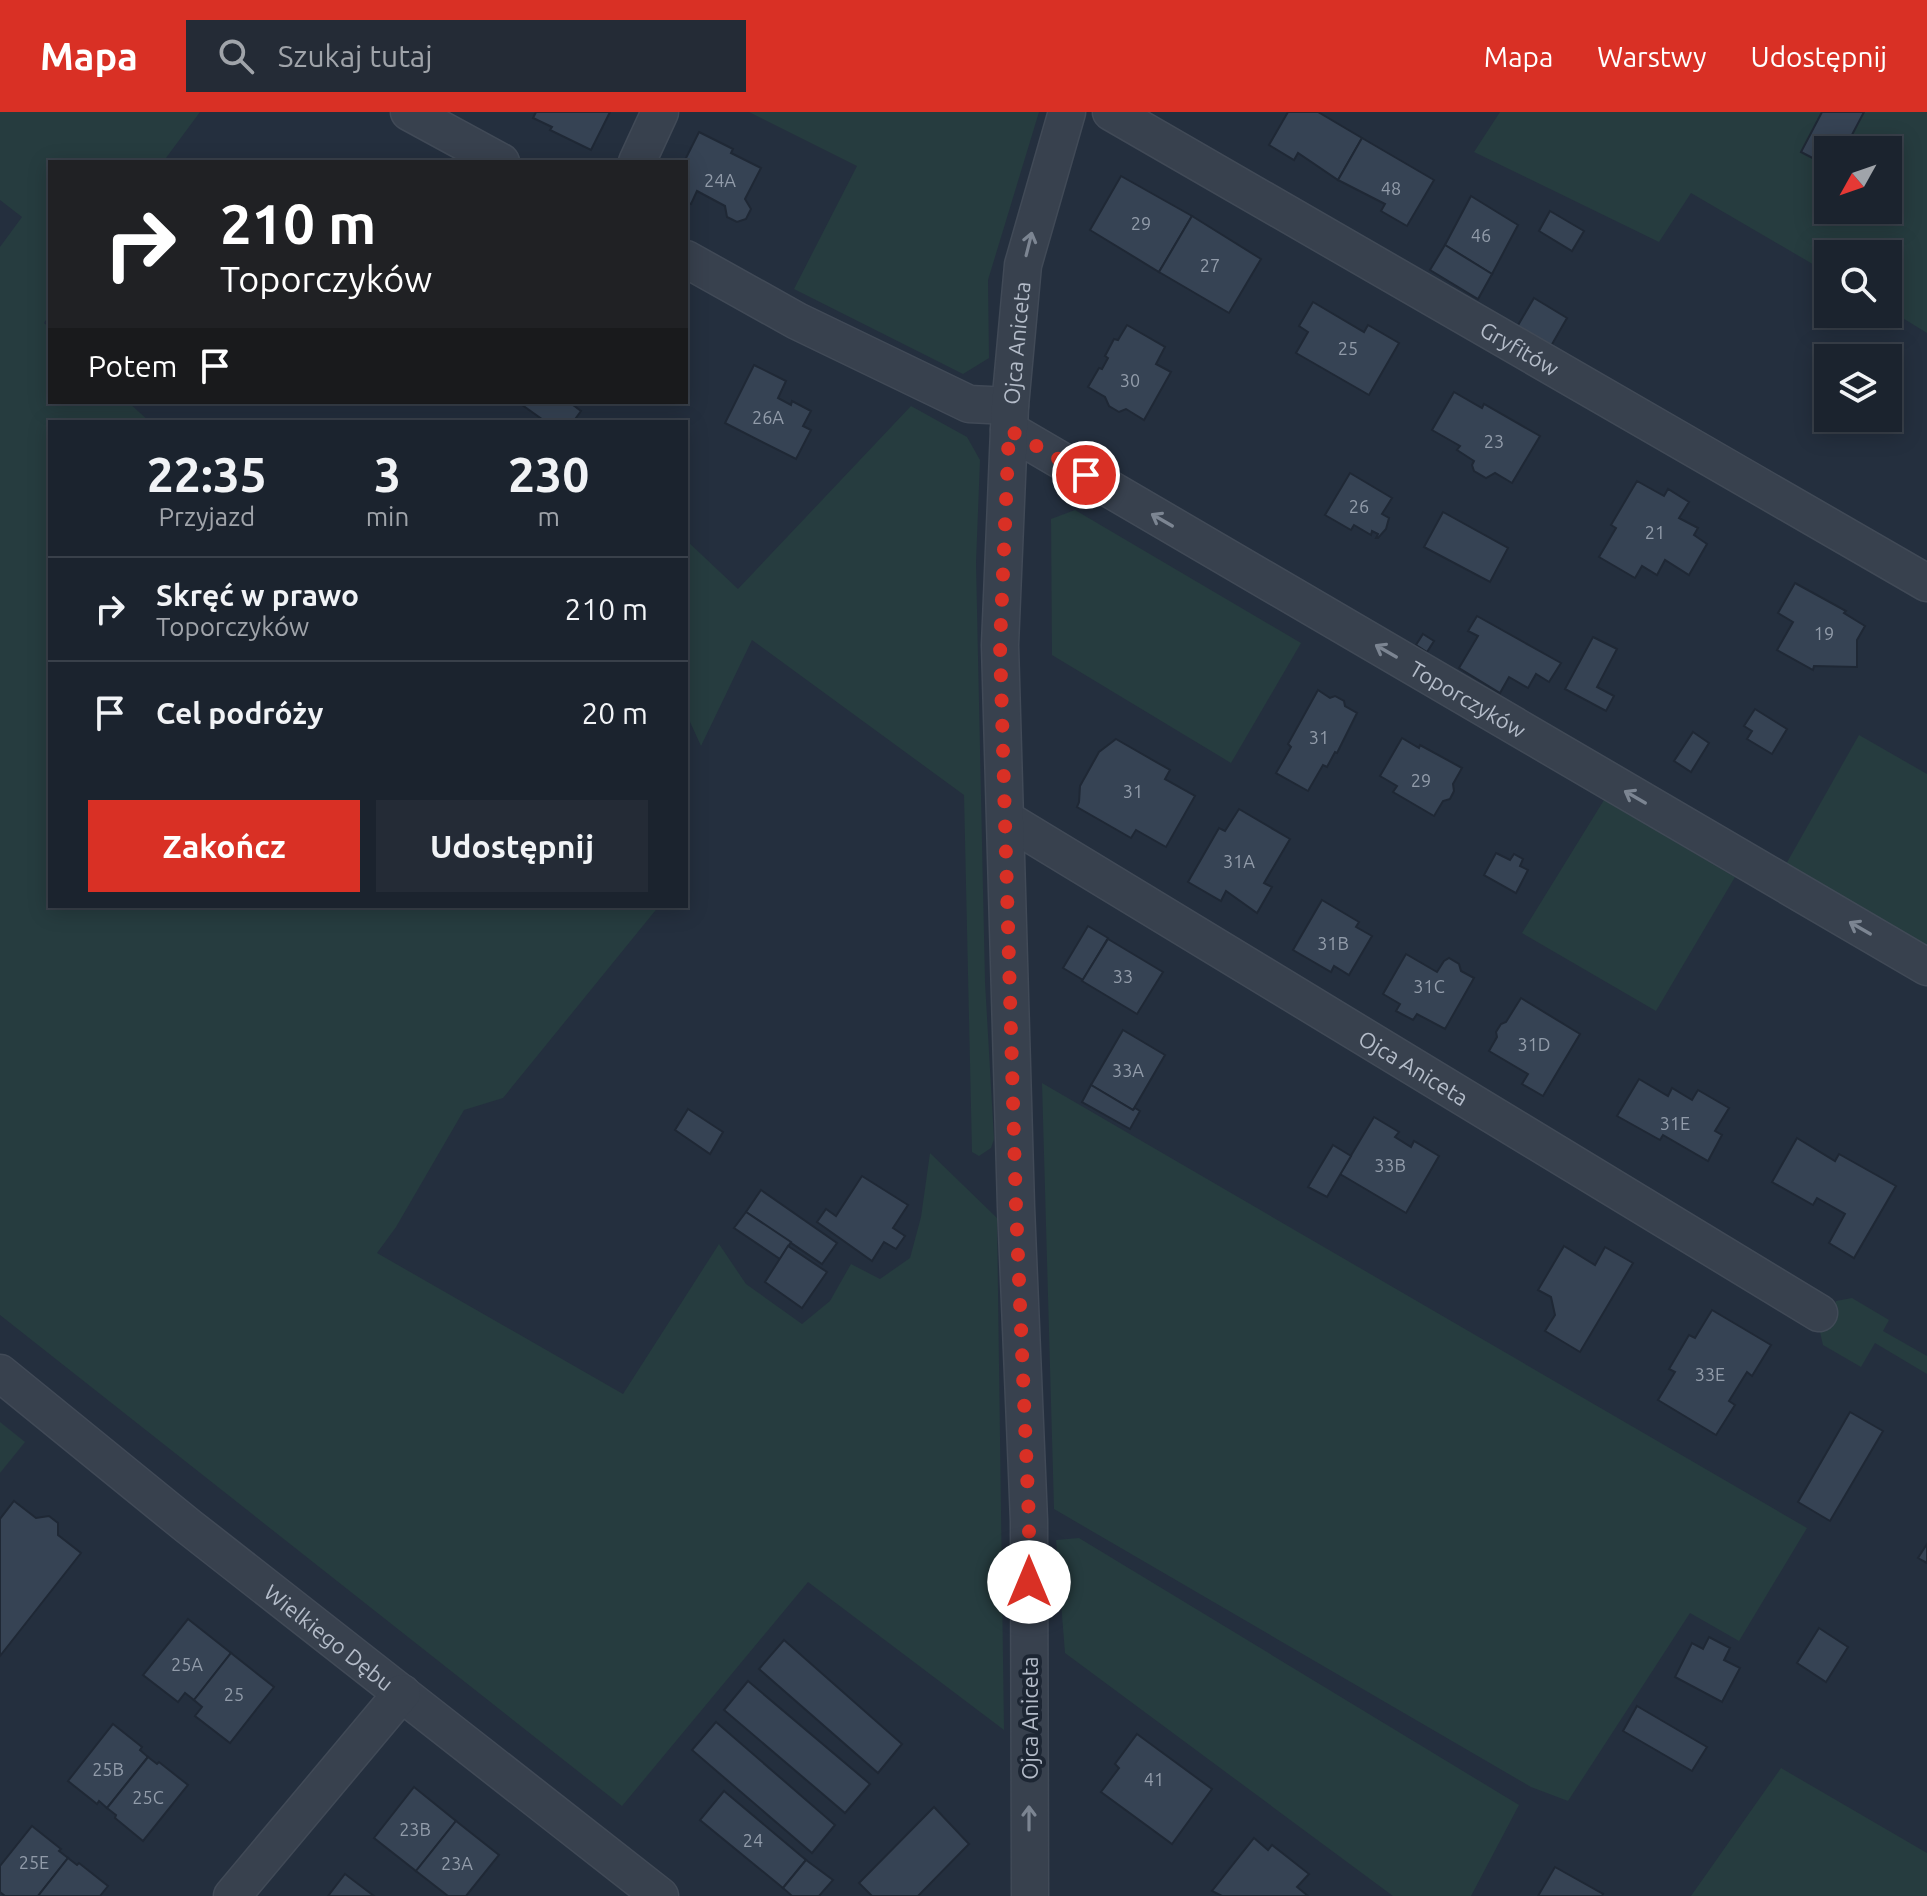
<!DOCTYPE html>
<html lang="pl">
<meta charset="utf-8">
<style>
body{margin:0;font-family:Ubuntu,sans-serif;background:#242b36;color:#f1f3f6;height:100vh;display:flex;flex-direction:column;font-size:30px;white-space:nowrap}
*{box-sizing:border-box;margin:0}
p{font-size:26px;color:#a0a4aa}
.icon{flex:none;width:44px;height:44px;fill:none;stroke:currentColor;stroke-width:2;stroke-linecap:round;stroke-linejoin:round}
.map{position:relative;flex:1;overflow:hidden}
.drawer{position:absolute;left:48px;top:308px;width:640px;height:488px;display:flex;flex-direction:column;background:#1b232e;border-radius:0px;box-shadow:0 4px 20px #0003,0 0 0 2px #39404a}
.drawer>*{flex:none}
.top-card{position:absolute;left:48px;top:48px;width:640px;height:244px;border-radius:0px;box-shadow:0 4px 20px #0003,0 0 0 2px #39404a;background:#202124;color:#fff;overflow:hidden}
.needle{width:52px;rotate:230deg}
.controls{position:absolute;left:1814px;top:24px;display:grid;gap:16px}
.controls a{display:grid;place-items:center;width:88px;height:88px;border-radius:0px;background:#1b232e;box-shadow:0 4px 20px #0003,0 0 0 2px #39404a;font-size:40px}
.pin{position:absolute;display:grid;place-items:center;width:68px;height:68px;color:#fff;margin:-34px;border:4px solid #fff;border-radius:50%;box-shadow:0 2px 8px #0007}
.me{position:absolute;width:88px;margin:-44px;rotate:0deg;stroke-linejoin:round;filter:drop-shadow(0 0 6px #0008)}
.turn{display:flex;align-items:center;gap:28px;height:168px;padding:0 40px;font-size:36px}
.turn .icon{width:104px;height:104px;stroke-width:2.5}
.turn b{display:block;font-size:56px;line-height:68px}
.then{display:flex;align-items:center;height:76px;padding:0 40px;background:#0003;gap:16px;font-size:30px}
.eta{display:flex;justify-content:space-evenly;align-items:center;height:136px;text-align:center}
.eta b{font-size:48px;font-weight:700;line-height:56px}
.button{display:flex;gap:16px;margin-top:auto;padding:16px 40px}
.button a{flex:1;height:92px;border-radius:0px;background:#d93025;color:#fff;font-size:32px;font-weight:700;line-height:92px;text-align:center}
.button a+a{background:#242b36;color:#f1f3f6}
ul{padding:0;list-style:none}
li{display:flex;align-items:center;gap:24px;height:104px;padding:0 40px;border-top:2px solid #39404a}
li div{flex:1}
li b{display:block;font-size:30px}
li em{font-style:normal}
header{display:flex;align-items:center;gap:48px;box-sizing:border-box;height:112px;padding:0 40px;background:#d93025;color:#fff}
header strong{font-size:38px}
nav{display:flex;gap:44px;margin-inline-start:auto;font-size:28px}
.search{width:560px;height:72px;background:#242b36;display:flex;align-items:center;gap:20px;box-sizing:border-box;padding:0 28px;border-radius:0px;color:#a0a4aa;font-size:30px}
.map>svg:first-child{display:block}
.green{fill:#263c3f;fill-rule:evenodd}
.building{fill:#364354;stroke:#1f2835;stroke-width:2}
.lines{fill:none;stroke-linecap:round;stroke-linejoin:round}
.minor-casing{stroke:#414a57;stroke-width:39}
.minor{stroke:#38414e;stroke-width:36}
.oneway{stroke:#7c8592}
.route{stroke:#d93025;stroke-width:14;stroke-dasharray:0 25.2}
.labels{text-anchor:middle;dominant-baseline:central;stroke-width:8;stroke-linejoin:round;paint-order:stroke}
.number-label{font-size:18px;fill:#929caa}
.street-label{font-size:22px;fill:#b4bcc9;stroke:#1d2633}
</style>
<header>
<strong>Mapa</strong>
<div class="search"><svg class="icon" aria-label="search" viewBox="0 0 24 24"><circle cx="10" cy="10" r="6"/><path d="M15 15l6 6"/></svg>Szukaj tutaj</div>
<nav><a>Mapa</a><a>Warstwy</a><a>Udostępnij</a></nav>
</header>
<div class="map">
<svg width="1927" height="1784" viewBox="0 0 1927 1784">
<rect width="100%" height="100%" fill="#242f3e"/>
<!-- green -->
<g class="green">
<path d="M0,0h200l-37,50h-113v152l-6,9 6,5v74h78l22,20h-100v484h609l-156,192 -39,12 -68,117 -19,26 246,141 96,-150 27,40 56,40 28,-23 21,-37 29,15 30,-21 11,-41 9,-64 67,65 7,512 -196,-148 -186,224 -622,-491v-1068l22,-30 -22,-17z"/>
<path d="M749,0h290l-51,168 1,78 -26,16 -169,-85 63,-123z"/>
<path d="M1500,0h427v221l-39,-24v-55h-60v19l-137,-80 -32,49 -185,-90zM1828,38h60v60h-60z"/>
<path d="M911,294l56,31 13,23 -4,103 9,419 9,157 -3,9 -12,8 -7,-4 -8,-357 -212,-155 -51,106 -15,-33v-173l52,49z"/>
<path d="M1075,398l226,133 -70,120 -179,-108 -1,-136z"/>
<path d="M1859,623l68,39v178l-142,-86z"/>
<path d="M1604,688l131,77 -79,134 -134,-78z"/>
<path d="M1042,971l765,445 -68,113 -49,-28 -122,188 -37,-14 -477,-278z"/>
<path d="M1852,1186l37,22 -6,11 44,25v18l-52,-31 -14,24 -38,-22 -4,-17 11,-12 6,-15z"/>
<path d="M0,1310l25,20 -25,31z"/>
<path d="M1079,1426l440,267 -48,91h-78l-328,-243 -9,-113z"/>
<path d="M1781,1656l146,85v43h-236z"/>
</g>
<!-- building -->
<g class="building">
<path d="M536,0h74l-19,38 -41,-20 2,-3 -19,-9z"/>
<path d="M1288,0h30l44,26 -24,42 -40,-27 -4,7 -25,-15z"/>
<path d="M1822,0h42l-20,38h-16v16l-27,-14z"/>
<path d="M699,20l34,17 -2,4 30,15 -16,31 6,10 -5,10 -9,3 -10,-5 -2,-11 -28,-15 -6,13 -5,-2v-40h-2z"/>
<path d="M1362,26l72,42 -27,46 -26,-15 4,-7 -47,-24z"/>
<path d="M1121,64l71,40 -33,56 -69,-42z"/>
<path d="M1471,84l47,29 -26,49 -47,-29z"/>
<path d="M1550,99l34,20 -12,20 -33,-20z"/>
<path d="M1192,104l69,43 -32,54 -70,-41z"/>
<path d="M1445,133l47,29 -14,25 -48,-29z"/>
<path d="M1534,186l33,20 -16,28 -34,-19z"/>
<path d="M1313,190l51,30 4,-7 31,18 -30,52 -73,-42 12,-21 -9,-6z"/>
<path d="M1127,213l38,22 -9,17 15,8 -27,48 -18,-11 -7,3 -10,-6 -4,-9 -17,-10 11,-19 3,1 6,-11 -3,-2 9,-17 4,1z"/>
<path d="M754,253l32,16 -8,17 13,7 1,-4 19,10 -8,15 8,4 -15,29 -71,-36z"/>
<path d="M1454,280l28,16 2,-4 56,32 -28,47 -17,-10 -9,5 -12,-7 -2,-6 2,-4 -17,-11 3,-4 -28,-16z"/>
<path d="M518,290h51l12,9 -8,11h-27z"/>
<path d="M1350,361l42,25 -10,16 7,4 -3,11 -8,9h-2l2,-4 -6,-3 -1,4 -17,-10 -3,5 -26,-15z"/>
<path d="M1637,369l27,15 4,-7 21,13 -10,16 19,10 -4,7 13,9 -18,31 -24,-15 -8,15 -15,-9 -7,12 -36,-21 17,-29 -5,-3z"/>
<path d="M1443,400l65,36 -18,34 -66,-35z"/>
<path d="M1795,471l51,28 -2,2 21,13 -8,14v27l-43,-1 -1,4 -36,-20 16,-28 -15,-9z"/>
<path d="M1477,504l84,47 -12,19 -13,-8 -8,14 -19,-11 -9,16 -41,-25 19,-32 -10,-5z"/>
<path d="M1423,522l11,7 -7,11 -11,-7z"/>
<path d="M1593,525l24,12 -20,38 17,9 -8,15 -41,-22z"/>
<path d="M1318,578l12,8 5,-2 9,5 1,5 12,7 -20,40 -2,-1 -8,15 -4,-2 -15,26 -32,-18 15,-26 -3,-3z"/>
<path d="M1755,597l32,20 -15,25 -25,-15 5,-8 -8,-5z"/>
<path d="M1693,620l16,11 -18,29 -17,-11z"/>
<path d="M1402,626l17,10 1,-3 42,23 -9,16 1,7 -4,8 -7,2 -9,15 -41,-24 4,-6 -17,-10z"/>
<path d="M1116,627l54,31 -5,9 30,17 -29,51 -30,-17 -5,8 -54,-31 2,-5 1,-16 19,-34z"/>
<path d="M1239,697l51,30 -26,44 8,4 -15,26 -31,-22 -5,10 -33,-19 31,-54 6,3z"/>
<path d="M1496,741l14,7 4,-6 9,5 -3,7 8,4 -12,23 -32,-18z"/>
<path d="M1322,788l37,22 -3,5 16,9 -23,39 -15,-9 -3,6 -38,-22z"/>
<path d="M1088,814l20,12 -25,42 -20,-12z"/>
<path d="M1108,827l55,33 -26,42 -55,-33z"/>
<path d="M1406,842l31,18 7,-11 5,-3 10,6 2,7 13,7 -29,51 -28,-15 -4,6 -17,-9 4,-7 -17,-10z"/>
<path d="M1521,886l59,36 -37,62 -21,-12 6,-10 -39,-23 8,-14 -1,-5 5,-8 5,-2z"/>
<path d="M1123,918l42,25 -32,55 -42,-25z"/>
<path d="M1639,967l29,17 4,-8 20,12 6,-10 31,18 -14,23 7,4 -14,26 -45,-26 -3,5 -43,-24z"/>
<path d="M1091,973l42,25 2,-2 5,3 -10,18 -48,-27z"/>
<path d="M688,997l35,23 -13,22 -35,-24z"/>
<path d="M1374,1005l25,15 -4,5 16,10 3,-6 25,15 -33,57 -66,-39z"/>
<path d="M1797,1026l38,23 4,-7 57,32 -42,72 -25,-15 16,-29 -28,-16 -4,7 -41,-23z"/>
<path d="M1333,1033l18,11 -24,41 -19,-10z"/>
<path d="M862,1064l46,29 -15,23 12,8 -9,13 -12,-7 -12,19 -55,-39 9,-13 10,7z"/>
<path d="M761,1078l76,53 -15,21 -76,-52z"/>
<path d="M746,1100l45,30 -11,17 -46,-31z"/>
<path d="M788,1134l39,26 -25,36 -37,-26z"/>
<path d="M1564,1134l31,19 10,-18 28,16 -53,89 -35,-21 10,-16 -4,-18 -13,-7z"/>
<path d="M1712,1198l59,35 -19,31 -5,-4 -18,29 6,4 -19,30 -58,-35 17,-28 -6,-3 20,-34 6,3z"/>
<path d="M1850,1300l33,19 -53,90 -32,-19z"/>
<path d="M14,1389l22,17 13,-2 9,7v12l23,18 -81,103v-137z"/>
<path d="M1927,1432v19l-9,-5z"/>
<path d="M188,1507l43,34 -37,47 -9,-7 -7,9 -35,-27z"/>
<path d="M1819,1516l29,19 -22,35 -29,-19z"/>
<path d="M1709,1525l21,11 -6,12 16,8 -18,34 -47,-25 17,-34 11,6z"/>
<path d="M784,1528l118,104 -24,29 -119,-104z"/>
<path d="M231,1541l43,34 -44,56 -35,-27 7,-9 -8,-7z"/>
<path d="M748,1569l122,103 -25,29 -121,-103z"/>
<path d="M1637,1594l70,41 -15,24 -69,-40z"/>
<path d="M716,1610l119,103 -23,28 -120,-103z"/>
<path d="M113,1612l29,23 -2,3 8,7 -41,51 -8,-7 -2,3 -29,-23z"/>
<path d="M1137,1622l75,55 -40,55 -71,-52 18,-24 -4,-4z"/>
<path d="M148,1645l9,7 2,-2 29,23 -45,56 -28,-23 1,-3 -9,-7z"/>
<path d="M414,1675l42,34 -40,50 -42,-33z"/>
<path d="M724,1679l82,69 -23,28 -83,-68z"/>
<path d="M934,1695l35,37 -51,52h-46l-13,-13z"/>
<path d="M456,1709l43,34 -33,41h-18l-32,-25z"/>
<path d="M32,1714l29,23 -2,2 9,7 -30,38h-33l-5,-4v-26z"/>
<path d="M1254,1726l14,12 4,-5 37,29 -12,13 11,9h-86l-10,-5z"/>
<path d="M68,1746l9,7 2,-2 29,23 -8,10h-62z"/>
<path d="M806,1748l27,20 -14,16h-27l-9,-8z"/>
<path d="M1555,1755l48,27 -1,2h-64z"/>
<path d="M345,1762l29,22h-46z"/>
</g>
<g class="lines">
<defs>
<g id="minor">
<path d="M409,0l92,50"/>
<path id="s1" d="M1111,0l816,471"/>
<path d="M637,50l23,-50"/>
<path d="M686,147l111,62 172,83 41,2"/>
<path id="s2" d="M1009,318l918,537"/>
<path id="s3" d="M1007,708l812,493"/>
<path id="s4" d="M0,1261l188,153 472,370"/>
<path d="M232,1784l170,-203"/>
<path id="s5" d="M1030,1784l-1,-375 -13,-314 -16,-562 10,-239 13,-141 44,-153"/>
</g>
</defs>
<!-- minor casing -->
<use href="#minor" class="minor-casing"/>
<!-- minor -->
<use href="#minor" class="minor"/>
</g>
<!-- one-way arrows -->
<defs><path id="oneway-shaft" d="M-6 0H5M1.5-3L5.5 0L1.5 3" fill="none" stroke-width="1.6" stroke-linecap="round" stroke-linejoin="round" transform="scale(2)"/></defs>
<g class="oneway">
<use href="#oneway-shaft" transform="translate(1029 132) rotate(-76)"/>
<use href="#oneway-shaft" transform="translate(1162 408) rotate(-150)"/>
<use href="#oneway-shaft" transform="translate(1386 539) rotate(-150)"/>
<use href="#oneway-shaft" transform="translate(1635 685) rotate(-150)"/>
<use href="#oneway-shaft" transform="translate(1860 816) rotate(-150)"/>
<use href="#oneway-shaft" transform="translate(1029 1706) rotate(-90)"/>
</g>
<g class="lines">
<!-- route -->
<path class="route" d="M1029,1470v-61l-13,-314 -16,-562 9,-215 77,45"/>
</g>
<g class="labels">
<!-- number labels -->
<g class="number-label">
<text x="720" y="68">24A</text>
<text x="1391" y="76">48</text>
<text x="1141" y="111">29</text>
<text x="1481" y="123">46</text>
<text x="1210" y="153">27</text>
<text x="1348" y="236">25</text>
<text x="1130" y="268">30</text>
<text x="768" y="305">26A</text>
<text x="1494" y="329">23</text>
<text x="1359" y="394">26</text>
<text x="1655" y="420">21</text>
<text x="1824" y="521">19</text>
<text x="1319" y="625">31</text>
<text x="1421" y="668">29</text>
<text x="1133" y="679">31</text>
<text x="1239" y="749">31A</text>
<text x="1333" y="831">31B</text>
<text x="1123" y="864">33</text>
<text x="1429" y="874">31C</text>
<text x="1534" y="932">31D</text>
<text x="1128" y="958">33A</text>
<text x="1675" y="1011">31E</text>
<text x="1390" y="1053">33B</text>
<text x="1710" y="1262">33E</text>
<text x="187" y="1552">25A</text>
<text x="234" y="1582">25</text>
<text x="108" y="1657">25B</text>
<text x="1154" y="1667">41</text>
<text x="148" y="1685">25C</text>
<text x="415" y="1717">23B</text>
<text x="753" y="1728">24</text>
<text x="34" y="1750">25E</text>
<text x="457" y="1751">23A</text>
</g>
<!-- street labels -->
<g class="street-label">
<text stroke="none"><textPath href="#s5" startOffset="1554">Ojca Aniceta</textPath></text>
<text stroke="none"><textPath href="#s1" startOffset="472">Gryfitów</textPath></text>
<text stroke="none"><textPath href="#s2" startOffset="532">Toporczyków</textPath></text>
<text stroke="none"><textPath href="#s3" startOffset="476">Ojca Aniceta</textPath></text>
<text stroke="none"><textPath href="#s4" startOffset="422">Wielkiego Dębu</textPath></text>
<text transform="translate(1029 1606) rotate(-90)">Ojca Aniceta</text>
</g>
</g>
</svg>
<div class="controls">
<a><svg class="needle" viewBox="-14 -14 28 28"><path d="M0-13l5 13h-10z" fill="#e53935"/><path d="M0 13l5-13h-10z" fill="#a0a4aa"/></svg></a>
<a><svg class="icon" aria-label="search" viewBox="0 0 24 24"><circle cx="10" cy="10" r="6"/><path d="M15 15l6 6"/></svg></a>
<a><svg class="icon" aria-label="layers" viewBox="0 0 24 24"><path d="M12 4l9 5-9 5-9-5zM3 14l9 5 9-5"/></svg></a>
</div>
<div class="pin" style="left:1086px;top:363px;background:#d93025"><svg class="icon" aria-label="arrive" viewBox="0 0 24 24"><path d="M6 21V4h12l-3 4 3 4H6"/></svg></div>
<svg class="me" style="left:1029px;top:1470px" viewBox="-20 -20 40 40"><circle r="19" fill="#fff"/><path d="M0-13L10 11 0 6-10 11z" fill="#d93025"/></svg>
<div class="top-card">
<div class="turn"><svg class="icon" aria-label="right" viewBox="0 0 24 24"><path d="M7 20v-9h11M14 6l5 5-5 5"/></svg><div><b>210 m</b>Toporczyków</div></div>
<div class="then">Potem<svg class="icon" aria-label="arrive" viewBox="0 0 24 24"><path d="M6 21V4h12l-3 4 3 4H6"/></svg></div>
</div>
<section class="drawer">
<div class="eta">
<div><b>22:35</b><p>Przyjazd</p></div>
<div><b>3</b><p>min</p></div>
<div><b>230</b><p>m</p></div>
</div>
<ul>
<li><svg class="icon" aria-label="right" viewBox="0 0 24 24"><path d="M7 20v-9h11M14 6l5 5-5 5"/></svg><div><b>Skręć w prawo</b><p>Toporczyków</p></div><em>210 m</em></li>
<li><svg class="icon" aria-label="arrive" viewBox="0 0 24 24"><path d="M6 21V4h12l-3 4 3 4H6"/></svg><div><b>Cel podróży</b></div><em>20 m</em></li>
</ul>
<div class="button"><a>Zakończ</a><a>Udostępnij</a></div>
</section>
</div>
